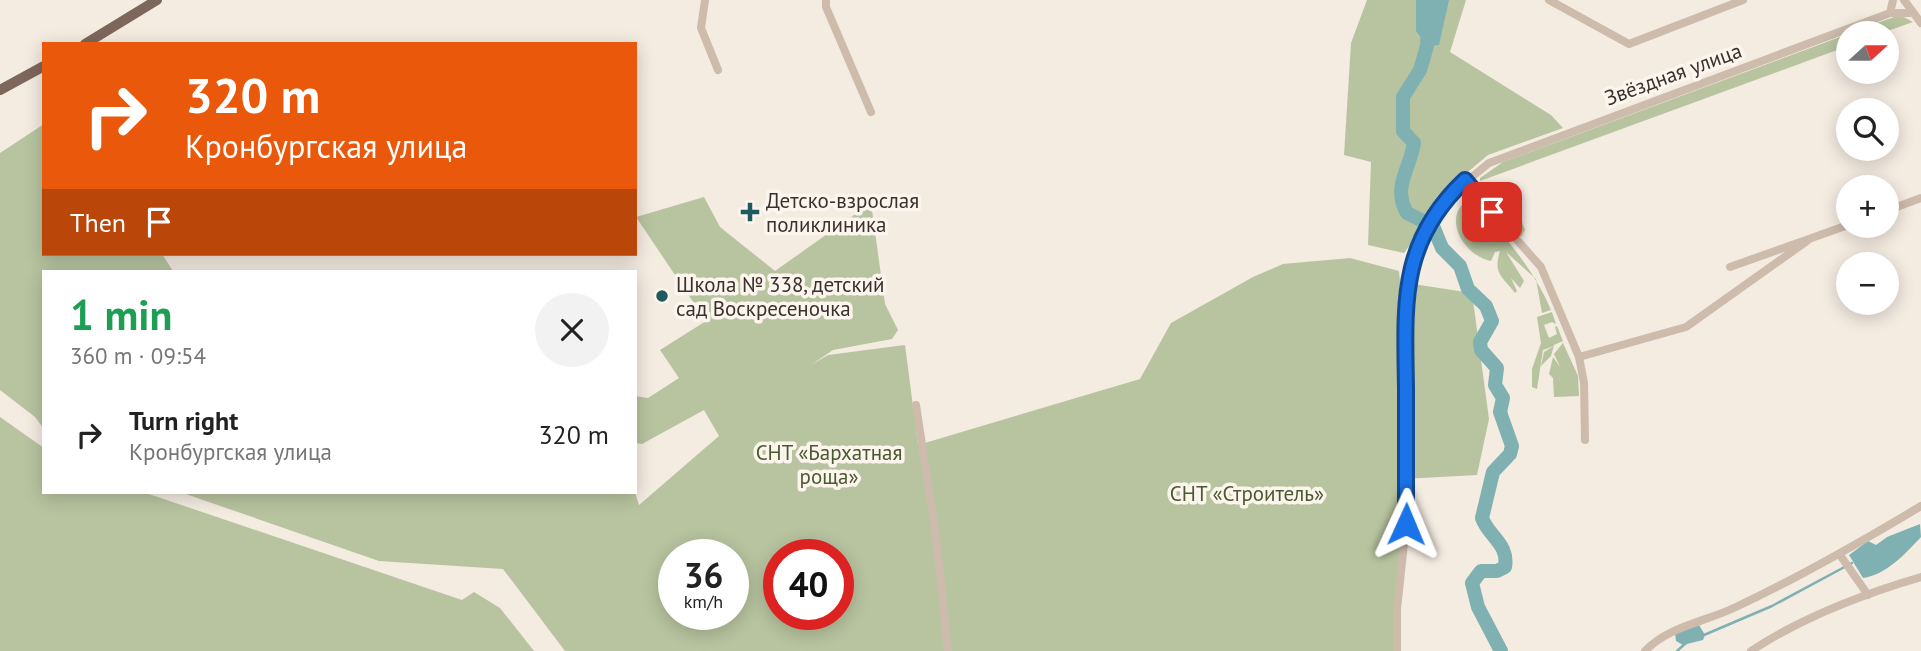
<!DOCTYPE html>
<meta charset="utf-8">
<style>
body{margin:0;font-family:"PT Sans",sans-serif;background:#f2f2f2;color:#222;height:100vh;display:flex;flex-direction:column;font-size:26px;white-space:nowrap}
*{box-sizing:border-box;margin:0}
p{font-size:23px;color:#767676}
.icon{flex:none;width:38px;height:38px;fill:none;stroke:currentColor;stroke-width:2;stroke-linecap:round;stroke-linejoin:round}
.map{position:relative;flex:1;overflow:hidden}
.sheet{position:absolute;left:42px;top:270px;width:595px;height:224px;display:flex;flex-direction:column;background:#fff;border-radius:0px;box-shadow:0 4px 18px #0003}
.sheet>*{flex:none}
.hud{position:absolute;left:42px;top:42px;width:595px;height:214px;border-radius:0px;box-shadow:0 4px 18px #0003;background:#ea580c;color:#fff;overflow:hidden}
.needle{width:46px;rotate:69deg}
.controls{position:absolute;left:1836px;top:21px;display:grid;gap:14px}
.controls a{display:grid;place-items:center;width:63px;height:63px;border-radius:50%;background:#fff;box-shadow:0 4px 18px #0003;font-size:35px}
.speed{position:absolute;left:658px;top:539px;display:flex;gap:14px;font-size:35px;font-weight:700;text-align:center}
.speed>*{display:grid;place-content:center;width:91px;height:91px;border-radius:50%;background:#fff;box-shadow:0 4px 18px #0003;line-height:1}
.speed small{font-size:18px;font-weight:400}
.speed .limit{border:10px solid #d22;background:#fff;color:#111}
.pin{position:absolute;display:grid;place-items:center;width:60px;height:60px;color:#fff;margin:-30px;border-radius:14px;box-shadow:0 4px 10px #0006}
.me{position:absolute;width:77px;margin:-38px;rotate:1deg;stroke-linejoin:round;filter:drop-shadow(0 0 5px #0008)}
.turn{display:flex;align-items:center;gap:24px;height:147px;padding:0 28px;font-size:32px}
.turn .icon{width:91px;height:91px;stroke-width:2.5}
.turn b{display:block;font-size:49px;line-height:60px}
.then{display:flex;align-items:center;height:66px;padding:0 28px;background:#0003;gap:14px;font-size:26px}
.round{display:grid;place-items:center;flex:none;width:74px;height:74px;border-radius:37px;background:#f2f2f2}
.headline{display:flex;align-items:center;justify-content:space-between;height:119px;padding:0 28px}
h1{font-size:42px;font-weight:700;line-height:52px;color:#1e9e55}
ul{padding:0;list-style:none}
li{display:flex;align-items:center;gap:21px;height:91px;padding:0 28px}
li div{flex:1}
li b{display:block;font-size:26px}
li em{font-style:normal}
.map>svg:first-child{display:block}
.green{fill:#b8c4a0;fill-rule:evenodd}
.water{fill:#7fb0b2}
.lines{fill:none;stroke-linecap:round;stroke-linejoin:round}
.stream{stroke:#7fb0b2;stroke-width:2.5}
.river{stroke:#7fb0b2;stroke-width:14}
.minor{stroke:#cdbbac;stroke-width:8}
.major{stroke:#7d675c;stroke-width:10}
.route-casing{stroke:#114b97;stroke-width:18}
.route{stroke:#1a73e8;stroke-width:12}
.poi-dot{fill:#1f5a5e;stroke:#fbf5ee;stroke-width:2.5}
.labels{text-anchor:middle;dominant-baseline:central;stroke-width:7;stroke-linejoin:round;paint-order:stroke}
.street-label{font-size:21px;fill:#3b302b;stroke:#fbf5ee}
.poi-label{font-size:21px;fill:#3b302b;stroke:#fbf5ee;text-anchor:start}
.park-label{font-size:21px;fill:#4a5a2e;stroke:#fbf5ee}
</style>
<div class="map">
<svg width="1921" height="651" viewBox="0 0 1921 651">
<rect width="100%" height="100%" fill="#f4ebe1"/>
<!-- green -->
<g class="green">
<path d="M1367,0h99l-16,52 101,63 12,13 -75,27 -31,26 -53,72 -36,-8 3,-83 -27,-7 7,-112z"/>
<path d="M1900,15l13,7 -31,11h-33z"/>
<path d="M1848,34v12l-368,135v-3l23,-16z"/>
<path d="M44,124v130h118l11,17h-129v158l-9,-12 -35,-27v-237z"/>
<path d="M1500,187l10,4 15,39 -4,7 -10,-9 4,-2z"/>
<path d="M704,197l16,30 55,44 96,-68 14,101 13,26 -6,9 -59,11 -22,15 17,-10 77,-10 13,100 222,-66 31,-56 82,-46 30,-13 67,-6 49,13 1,11 72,11 17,126 -12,56 -74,4 -3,172h-835l-62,-82 -124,-8 -199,-69h455l4,13 80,-69 -15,-26 -62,34 -7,-1v-47l13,2 31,-20 -19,-28 46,-29 -70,-104zM674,555h59v59h-59zM779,555h59v59h-59z"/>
<path d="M1468,200h5c30,35 60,67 78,110l-9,3 -6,-34 -30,-27 18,29 -4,7 -9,-10 6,13 -2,2c-14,-18 -22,-19 -15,-42l-5,1 -4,9c-25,-4 -51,-43 -23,-61z"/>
<path d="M1552,312l4,12 -4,-2 -8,3 5,13 8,-4 -2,-7 2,-1 6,15 -9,4 -3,11 -10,10 3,-14 10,-6 -11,4 -6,39 -5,-2v-18l9,-26 -4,-26z"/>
<path d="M1563,343l15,33 1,20 -25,1 -1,-19 -4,-4 4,-17 7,10 -6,-13z"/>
<path d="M0,417l44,31v44h99l319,108 12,-8 26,16 34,43h-534z"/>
</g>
<!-- water -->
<g class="water">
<path d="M1416,0h33l-10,45 -12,1 -11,-15z"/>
<path d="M1920,524l1,13c-16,17 -35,38 -58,41l-14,-23 19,-14 8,4 11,-8z"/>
<path d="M1699,625l6,10 -2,5 -20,5 -7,-4 -1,-8z"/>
</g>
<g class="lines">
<!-- stream -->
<g class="stream">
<path d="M1704,635l68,-29 80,-43"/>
<path d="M1677,651l9,-8"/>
</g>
<!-- river -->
<path class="river" d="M1429,0l-2,46 -7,24 -17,27v34l11,12c-4,26 -22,44 -7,70l26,13 9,22 18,18 8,23 18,17 6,15 -12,21 1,8 16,18 -2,17 8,13 -3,14 12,34 -2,8 -17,18 -11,46c7,19 27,26 23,49l-8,4h-16l-9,12 6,24 23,44"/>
<!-- minor -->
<g class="minor">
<path d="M705,0l-4,28 17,42"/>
<path d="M826,0v7l45,105"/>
<path d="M1549,0l80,44 114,-44"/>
<path d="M1904,0l17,23"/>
<path d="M1890,13l3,-13"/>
<path d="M1465,181l76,86 38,90 107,-30 121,-86"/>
<path d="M1886,211l35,-13"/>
<path d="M1730,267l118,-42"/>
<path d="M1579,357l5,26 1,57"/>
<path d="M916,405l20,132 12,114"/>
<path d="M1840,555l28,40"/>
<path d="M1397,651v-42l9,-84 -3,-213 9,-49 39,-69 38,-31 401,-150h23"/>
<path d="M1645,651c24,-25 60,-29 91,-44 64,-30 125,-65 185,-101"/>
<path d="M1751,651c50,-33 112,-57 170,-74"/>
</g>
<!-- major -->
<g class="major">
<path d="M85,44l72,-44"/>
<path d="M0,90l44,-24"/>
</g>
</g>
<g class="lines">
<defs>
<path id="route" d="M1406,524c0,-45 0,-89 0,-134 -1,-84 -8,-147 59,-210l27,32"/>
</defs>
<!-- route casing -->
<use href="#route" class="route-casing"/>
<!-- route -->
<use href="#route" class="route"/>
</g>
<!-- markers -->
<g class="poi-dot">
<path d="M746.5 201.5h7v7h7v7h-7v7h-7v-7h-7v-7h7z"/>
<circle cx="662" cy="296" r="7"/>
</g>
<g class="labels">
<!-- street labels -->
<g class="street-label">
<text transform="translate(1673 74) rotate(-20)">Звёздная улица</text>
</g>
<!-- poi labels -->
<g class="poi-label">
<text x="766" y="200">Детско-взрослая<tspan x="766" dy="24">поликлиника</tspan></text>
<text x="676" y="284">Школа № 338, детский<tspan x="676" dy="24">сад Воскресеночка</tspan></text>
</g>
<!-- park labels -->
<g class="park-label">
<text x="829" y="452">СНТ «Бархатная<tspan x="829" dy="24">роща»</tspan></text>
<text x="1247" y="493">СНТ «Строитель»</text>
</g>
</g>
</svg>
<div class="controls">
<a><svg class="needle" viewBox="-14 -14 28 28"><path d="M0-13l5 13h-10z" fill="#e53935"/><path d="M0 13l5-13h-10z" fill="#767676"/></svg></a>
<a><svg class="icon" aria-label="search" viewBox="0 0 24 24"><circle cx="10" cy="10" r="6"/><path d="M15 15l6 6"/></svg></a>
<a>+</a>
<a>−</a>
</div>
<div class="speed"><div>36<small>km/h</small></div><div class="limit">40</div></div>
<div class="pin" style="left:1492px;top:212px;background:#d93025"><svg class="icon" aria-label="arrive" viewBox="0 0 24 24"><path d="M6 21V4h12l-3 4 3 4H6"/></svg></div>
<svg class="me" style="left:1406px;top:524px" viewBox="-20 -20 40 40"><path d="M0-17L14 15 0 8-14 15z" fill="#1a73e8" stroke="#fff" stroke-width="4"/></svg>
<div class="hud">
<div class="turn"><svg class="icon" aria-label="right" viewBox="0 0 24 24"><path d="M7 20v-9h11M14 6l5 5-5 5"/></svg><div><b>320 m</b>Кронбургская улица</div></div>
<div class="then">Then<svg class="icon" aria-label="arrive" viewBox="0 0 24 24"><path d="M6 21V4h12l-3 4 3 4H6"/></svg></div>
</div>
<section class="sheet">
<div class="headline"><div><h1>1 min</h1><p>360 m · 09:54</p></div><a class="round"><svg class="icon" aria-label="close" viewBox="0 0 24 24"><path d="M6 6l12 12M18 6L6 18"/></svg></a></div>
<ul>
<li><svg class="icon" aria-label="right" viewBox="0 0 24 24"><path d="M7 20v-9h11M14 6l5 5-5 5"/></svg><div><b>Turn right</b><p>Кронбургская улица</p></div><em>320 m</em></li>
</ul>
</section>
</div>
